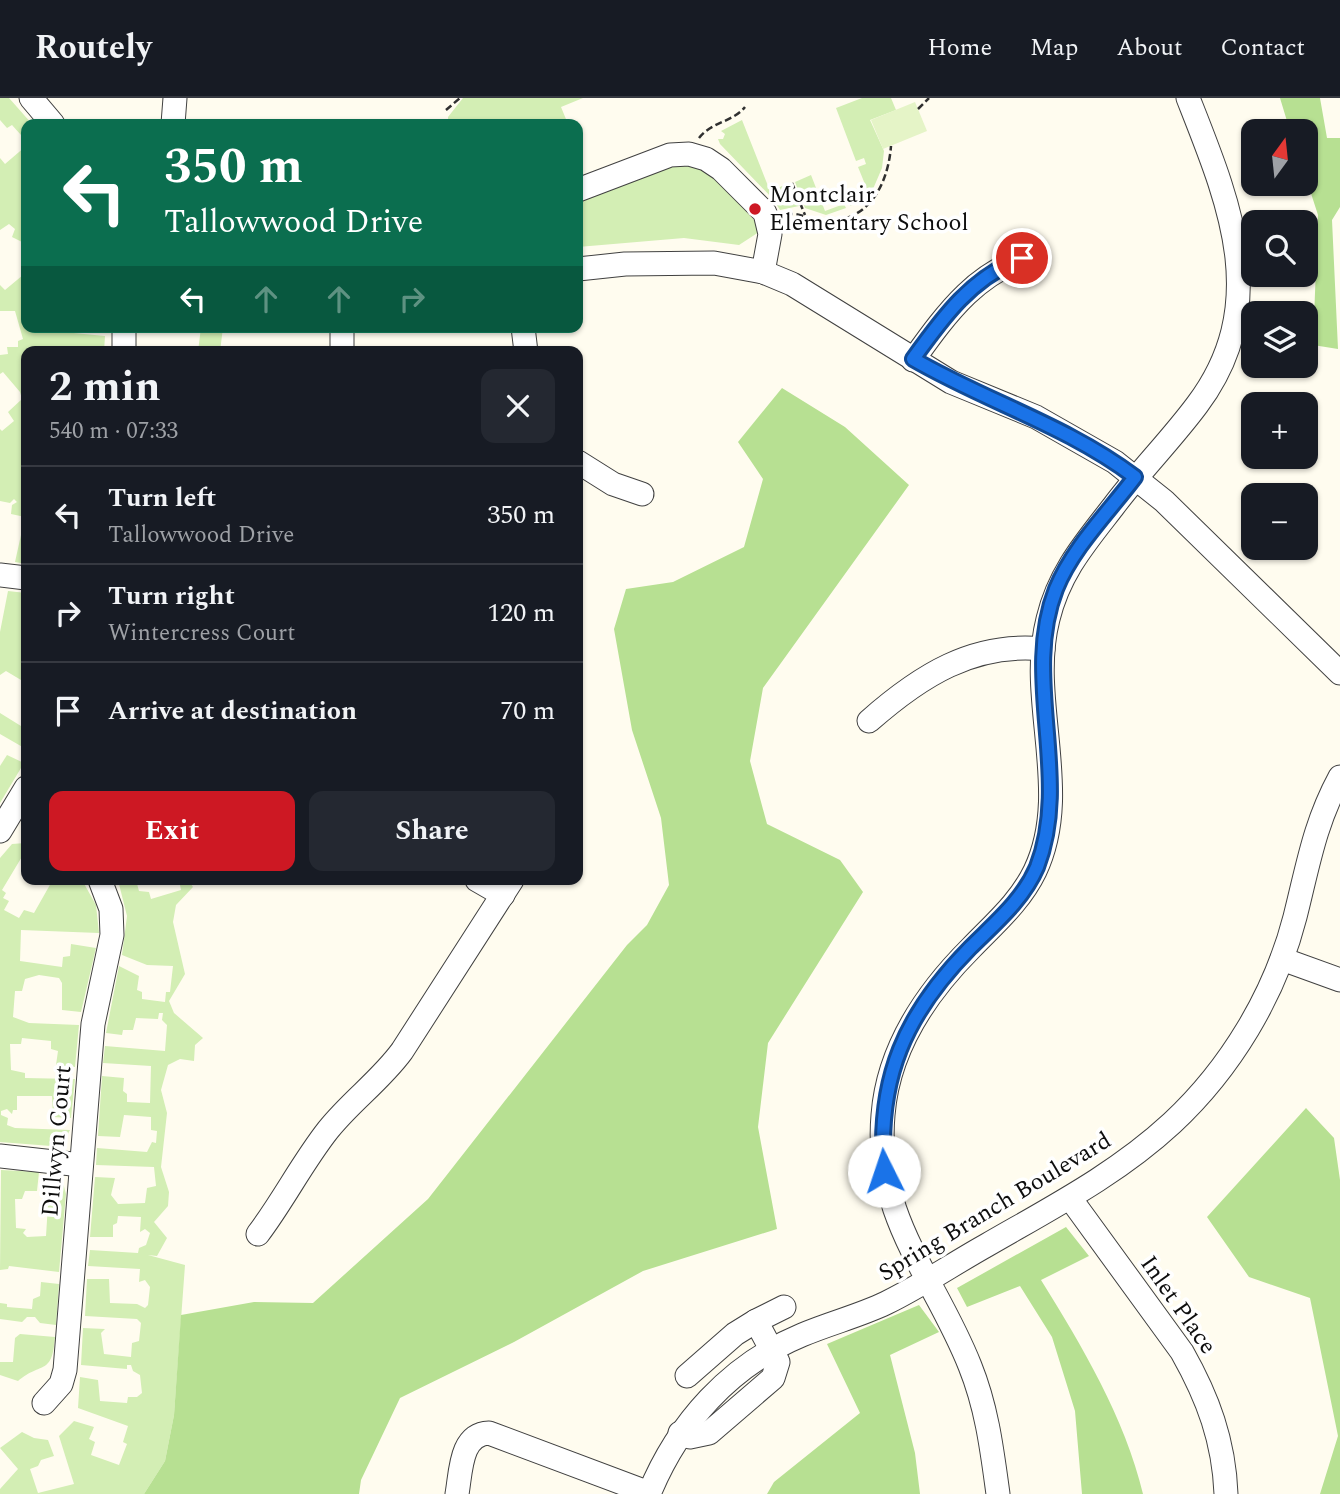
<!DOCTYPE html>
<meta charset="utf-8">
<style>
body{margin:0;font-family:Spectral,serif;background:#242831;color:#f1f3f6;height:100vh;display:flex;flex-direction:column;font-size:26px;white-space:nowrap}
*{box-sizing:border-box;margin:0}
p{font-size:23px;color:#9ea1a6}
.icon{flex:none;width:38px;height:38px;fill:none;stroke:currentColor;stroke-width:2;stroke-linecap:round;stroke-linejoin:round}
.map{position:relative;flex:1;overflow:hidden}
.drawer{position:absolute;left:21px;top:248px;width:562px;height:539px;display:flex;flex-direction:column;background:#171b24;border-radius:14px;box-shadow:0 2px 5px #0004}
.drawer>*{flex:none}
.guide{position:absolute;left:21px;top:21px;width:562px;height:214px;border-radius:14px;box-shadow:0 2px 5px #0004;background:#0b6e4f;color:#fff;overflow:hidden}
.needle{width:46px;rotate:15deg}
.controls{position:absolute;left:1241px;top:21px;display:grid;gap:14px}
.controls a{display:grid;place-items:center;width:77px;height:77px;border-radius:14px;background:#171b24;box-shadow:0 2px 5px #0004;font-size:35px}
.pin{position:absolute;display:grid;place-items:center;width:60px;height:60px;color:#fff;margin:-30px;border:4px solid #fff;border-radius:50%;box-shadow:0 2px 7px #0007}
.me{position:absolute;width:77px;margin:-38px;rotate:356deg;stroke-linejoin:round;filter:drop-shadow(0 0 5px #0008)}
.turn{display:flex;align-items:center;gap:24px;height:147px;padding:0 28px;font-size:32px}
.turn .icon{width:91px;height:91px;stroke-width:2.5}
.turn b{display:block;font-size:49px;line-height:60px}
.lanes{display:flex;align-items:center;height:66px;padding:0 28px;background:#0003;justify-content:center;gap:35px;direction:ltr}
.lanes .off{opacity:.35}
.round{display:grid;place-items:center;flex:none;width:74px;height:74px;border-radius:14px;background:#242831}
.headline{display:flex;align-items:center;justify-content:space-between;height:119px;padding:0 28px}
h1{font-size:42px;font-weight:700;line-height:52px}
.button{display:flex;gap:14px;margin-top:auto;padding:14px 28px}
.button a{flex:1;height:80px;border-radius:14px;background:#cd1823;color:#fff;font-size:28px;font-weight:700;line-height:80px;text-align:center}
.button a+a{background:#242831;color:#f1f3f6}
ul{padding:0;list-style:none}
li{display:flex;align-items:center;gap:21px;height:98px;padding:0 28px;border-top:2px solid #363941}
li div{flex:1}
li b{display:block;font-size:26px}
li em{font-style:normal}
header{display:flex;align-items:center;gap:42px;box-sizing:border-box;height:98px;padding:0 35px;background:#171b24;border-bottom:2px solid #363941}
header strong{font-size:33px}
nav{display:flex;gap:38px;margin-inline-start:auto;font-size:24px}
.map>svg:first-child{display:block}
.green{fill:#d3eeb4}
.forest{fill:#b7e092}
.pitch{fill:#e5f4c7}
.lines{fill:none;stroke-linecap:round;stroke-linejoin:round}
.minor-casing{stroke:#414141;stroke-width:25}
.path{stroke:#303030;stroke-width:2.5;stroke-dasharray:7 3.5;stroke-linecap:butt}
.minor{stroke:#fff;stroke-width:23}
.route-casing{stroke:#114b97;stroke-width:18}
.route{stroke:#1a73e8;stroke-width:12}
.poi-dot{fill:#cd1823;stroke:#fff;stroke-width:2.5}
.labels{text-anchor:middle;dominant-baseline:central;stroke-width:7;stroke-linejoin:round;paint-order:stroke}
.poi-label{font-size:24px;fill:#0e0e0e;stroke:#fff;text-anchor:start}
.street-label{font-size:24px;fill:#0e0e0e;stroke:#fff}
</style>
<header>
<strong>Routely</strong>
<nav><a>Home</a><a>Map</a><a>About</a><a>Contact</a></nav>
</header>
<div class="map">
<svg width="1340" height="1396" viewBox="0 0 1340 1396">
<rect width="100%" height="100%" fill="#fffcef"/>
<!-- green -->
<g class="green">
<path d="M0,0h9l23,26h-6v7l-5,4 -9,-10 -5,3 -7,-8z"/>
<path d="M463,0h120l-22,9 7,17h-120v-7z"/>
<path d="M862,0h29l5,12 -26,10 14,31 -2,17 -12,28 -20,10 -1,-4 20,-8 -11,-27 8,-3 -2,-6 -8,3 -20,-53z"/>
<path d="M742,22l28,71 20,-8 9,23 -19,4 -7,-11 -53,-55 -2,-5h5l2,-5 -4,-3z"/>
<path d="M26,48v34l-5,5 5,6v53l-14,-7 3,-8 -6,-5 -9,6v-72l5,6z"/>
<path d="M674,66c12,1 22,1 32,7 16,9 50,44 53,61l-20,13 -55,-7 -106,9v-47z"/>
<path d="M811,77l14,36 19,-7 2,4 -20,7 -21,-7 -10,-26z"/>
<path d="M26,166v63h27v4l52,5 -1,16h-78v212l-11,-2 10,-45 -14,-3 1,-9 5,-3 -3,-3 -4,4 -10,-2v-72l2,2 12,-10 -6,-9 14,-13 -2,-7 -17,-20 -3,2v-19l8,-1 -1,-7h11v-6l5,-2 -8,-28h-15v-26l5,5 18,-15 -2,-3z"/>
<path d="M201,229h22l-3,25h-22z"/>
<path d="M8,493l18,2v90l-20,-12 -6,4v-43z"/>
<path d="M0,615l21,13 5,-8v31l-26,-15z"/>
<path d="M7,657l17,8 -24,40v-37z"/>
<path d="M12,746l13,-1 1,7 -24,40 4,3 -3,5 6,3 -5,9 15,8 5,-8 10,3 17,-30 -5,-3h36l14,25 3,28 -78,-3 -1,31 42,6 1,-10 7,-1 1,-12 25,4 -15,64 -19,-2v-27l-3,-5 -20,-3 -14,4 -3,12h-7l-2,26 16,6 50,2 -4,42 -19,-2 2,-14 -7,-2v-8l-29,-3 -1,6h-11l1,26 14,3v5l50,1 -4,39 -18,-1 -1,-21h-35v14h-4l-1,4 -5,-5 -6,2v4l7,3 -1,7 8,3 55,2 -7,13 -12,3 -51,-4v-284z"/>
<path d="M136,782l3,11 10,1 2,7 30,-9 -2,-10h9l5,7 -17,18 -3,17 12,52 -16,27 5,12 29,25 -8,7 -1,16 -14,-2 -12,6 -7,25 6,23 -6,54 8,25 -1,14 -14,16 13,16 -10,18 -9,-1 37,10 -11,150 -9,46 -21,33h-144v-5l18,-20 -18,-21 22,-16 12,6 14,2 6,16 -13,4 -3,6 -8,3 8,24 36,-9 -15,-48 15,-15 20,6 -5,12 6,3 -4,13 28,10 8,-21 -4,-2 5,-16 -50,-18 2,-31 18,3 2,21 27,2 1,-6h9l5,-4 -2,-18 -7,-4 -2,-6h-4v4l-46,-4 2,-37 22,1 -4,4 3,21 27,3 1,-14 7,-2 2,-18 -4,-4 -52,-3 2,-37h22l1,24 27,1 8,4 3,-3 2,-18 -5,-7 -6,2 1,-13 -52,-3 2,-16 48,3 1,-5 7,-3 4,-12 -5,-4 -5,3 1,-15 -23,-1 -1,7 -4,2v12h-23l5,-60 20,1 -4,17 7,9 27,-1 2,-15 9,-2 -2,-19 -58,-2 1,-17 50,4 5,-10 4,1 1,-12 -6,-1v-13l-27,-2 -4,22 -22,-1 4,-60 22,2 -1,13 4,3v8l23,1 1,-37 -48,-3 2,-17 60,5 2,-26 -5,-5 1,-7h-4l-1,6 -22,-1 -3,12h-10l-1,5 -16,-2 13,-67 20,10 -2,14 5,2v7l23,3 1,-10h4l3,-26 -26,-1 -25,-10 5,-39 -8,-32z"/>
<path d="M1,1072l38,2 -2,19h-12l-3,8h-7l1,29 10,1 -3,4 4,4 19,-1 4,-63 13,10 3,11 -7,78 -50,-6 -1,3 -8,1z"/>
<path d="M41,1184l18,2 -3,41 -16,-2 -5,-6h-8l-5,5 -22,-3v-16l7,1v3l25,2 1,-10 7,-3z"/>
<path d="M20,1236l35,3c-3,39 -13,24 -37,44l-18,-6v-13h13l2,-24z"/>
</g>
<!-- forest -->
<g class="forest">
<path d="M1280,0h40l7,40h13v69l-8,13 6,129 -25,-4 5,-130 -12,-37v-47h-16z"/>
<path d="M782,290l63,39 64,58 -146,203 -13,73 17,63 73,36 23,32 -95,151 -10,84 19,102 -134,42 -129,71 -114,56 -39,82 -2,14h-215l21,-33 9,-46 7,-100 73,-13 59,1 115,-104 199,-254 20,-20 22,-40 -8,-67 -29,-88 -18,-101 12,-40 47,-7 71,-35 19,-68 -25,-37z"/>
<path d="M1306,1010l28,30 6,42v314h-20l18,-58 -28,-138 -61,-21 -42,-60z"/>
<path d="M1066,1129l23,29 -48,24c41,66 84,138 102,214h-61l-7,-83 -23,-74 -32,-51 -53,21 -10,-19z"/>
<path d="M919,1207l20,27 -49,23 25,98 5,41h-153l7,-12 86,-69 -33,-69z"/>
</g>
<!-- pitch -->
<path class="pitch" d="M915,4l12,29 -44,18 -12,-29z"/>
<g class="lines">
<defs>
<g id="minor">
<path d="M31,0l22,26"/>
<path d="M173,26l2,-26"/>
<path d="M578,92l92,-35 19,-1 17,5 15,10 44,44 5,21 -7,38"/>
<path d="M578,171l47,-5 89,-1 49,9 29,12 159,98 85,35 79,45 49,39 176,172"/>
<path d="M124,229v25"/>
<path d="M523,229l3,25"/>
<path d="M342,254v-25"/>
<path d="M913,262c33,-46 66,-93 125,-105"/>
<path d="M578,364l35,22 29,10"/>
<path d="M0,477l26,3"/>
<path d="M869,623c51,-45 104,-79 174,-72"/>
<path d="M0,733l26,-43"/>
<path d="M477,782l26,15"/>
<path d="M1282,861l58,21"/>
<path d="M0,1058l81,9"/>
<path d="M1070,1100l112,154c26,46 42,89 44,142"/>
<path d="M258,1136c25,-33 44,-71 70,-104 23,-29 52,-49 74,-79l110,-171"/>
<path d="M687,1278l48,-42 21,-13"/>
<path d="M44,1305l17,-19 4,-14 28,-346 19,-89 -1,-26 -11,-29"/>
<path d="M680,1335l10,4 19,-4 64,-55 5,-16 -22,-41 28,-14"/>
<path d="M457,1396c4,-22 3,-60 32,-61l160,60"/>
<path d="M649,1396c29,-71 81,-129 153,-159 28,-12 57,-19 84,-32 35,-17 67,-39 101,-58 64,-37 130,-71 185,-122 58,-54 103,-128 123,-206 13,-51 19,-92 45,-140"/>
<path d="M998,1396c-6,-44 -11,-86 -28,-128 -35,-89 -96,-148 -87,-251 5,-66 42,-121 88,-167 24,-25 49,-46 64,-77 38,-80 -8,-170 13,-252 11,-46 37,-76 65,-112 26,-35 58,-67 84,-102 76,-101 32,-203 -9,-307"/>
</g>
</defs>
<!-- minor casing -->
<use href="#minor" class="minor-casing"/>
<!-- path -->
<g class="path">
<path d="M918,11l11,-11"/>
<path d="M446,12l14,-12"/>
<path d="M699,40c12,-16 34,-16 46,-31"/>
<path d="M792,85l13,32"/>
<path d="M786,117c13,-4 23,5 36,6 46,3 66,-36 69,-75"/>
</g>
<!-- minor -->
<use href="#minor" class="minor"/>
</g>
<g class="lines">
<defs>
<path id="route" d="M884,1073c-7,-93 21,-157 86,-223 25,-25 53,-48 67,-81 35,-90 -16,-189 19,-278 17,-42 52,-76 79,-112 -69,-52 -148,-75 -222,-118 30,-42 59,-82 109,-101"/>
</defs>
<!-- route casing -->
<use href="#route" class="route-casing"/>
<!-- route -->
<use href="#route" class="route"/>
</g>
<!-- markers -->
<circle class="poi-dot" cx="755" cy="111" r="7"/>
<g class="labels">
<!-- poi labels -->
<g class="poi-label">
<text x="769" y="97">Montclair<tspan x="769" dy="28">Elementary School</tspan></text>
</g>
<!-- street labels -->
<g class="street-label">
<text transform="translate(57 1043) rotate(-85)">Dillwyn Court</text>
<text transform="translate(995 1109) rotate(-31)">Spring Branch Boulevard</text>
<text transform="translate(1178 1207) rotate(55)">Inlet Place</text>
</g>
</g>
</svg>
<div class="controls">
<a><svg class="needle" viewBox="-14 -14 28 28"><path d="M0-13l5 13h-10z" fill="#e53935"/><path d="M0 13l5-13h-10z" fill="#9ea1a6"/></svg></a>
<a><svg class="icon" aria-label="search" viewBox="0 0 24 24"><circle cx="10" cy="10" r="6"/><path d="M15 15l6 6"/></svg></a>
<a><svg class="icon" aria-label="layers" viewBox="0 0 24 24"><path d="M12 4l9 5-9 5-9-5zM3 14l9 5 9-5"/></svg></a>
<a>+</a>
<a>−</a>
</div>
<div class="pin" style="left:1022px;top:160px;background:#d93025"><svg class="icon" aria-label="arrive" viewBox="0 0 24 24"><path d="M6 21V4h12l-3 4 3 4H6"/></svg></div>
<svg class="me" style="left:884px;top:1073px" viewBox="-20 -20 40 40"><circle r="19" fill="#fff"/><path d="M0-13L10 11 0 6-10 11z" fill="#1a73e8"/></svg>
<div class="guide">
<div class="turn"><svg class="icon" aria-label="left" viewBox="0 0 24 24"><path d="M17 20v-9H6M10 6l-5 5 5 5"/></svg><div><b>350 m</b>Tallowwood Drive</div></div>
<div class="lanes"><svg class="icon" aria-label="left" viewBox="0 0 24 24"><path d="M17 20v-9H6M10 6l-5 5 5 5"/></svg><svg class="icon off" aria-label="ahead" viewBox="0 0 24 24"><path d="M12 20V5M6 11l6-6 6 6"/></svg><svg class="icon off" aria-label="ahead" viewBox="0 0 24 24"><path d="M12 20V5M6 11l6-6 6 6"/></svg><svg class="icon off" aria-label="right" viewBox="0 0 24 24"><path d="M7 20v-9h11M14 6l5 5-5 5"/></svg></div>
</div>
<section class="drawer">
<div class="headline"><div><h1>2 min</h1><p>540 m · 07:33</p></div><a class="round"><svg class="icon" aria-label="close" viewBox="0 0 24 24"><path d="M6 6l12 12M18 6L6 18"/></svg></a></div>
<ul>
<li><svg class="icon" aria-label="left" viewBox="0 0 24 24"><path d="M17 20v-9H6M10 6l-5 5 5 5"/></svg><div><b>Turn left</b><p>Tallowwood Drive</p></div><em>350 m</em></li>
<li><svg class="icon" aria-label="right" viewBox="0 0 24 24"><path d="M7 20v-9h11M14 6l5 5-5 5"/></svg><div><b>Turn right</b><p>Wintercress Court</p></div><em>120 m</em></li>
<li><svg class="icon" aria-label="arrive" viewBox="0 0 24 24"><path d="M6 21V4h12l-3 4 3 4H6"/></svg><div><b>Arrive at destination</b></div><em>70 m</em></li>
</ul>
<div class="button"><a>Exit</a><a>Share</a></div>
</section>
</div>
